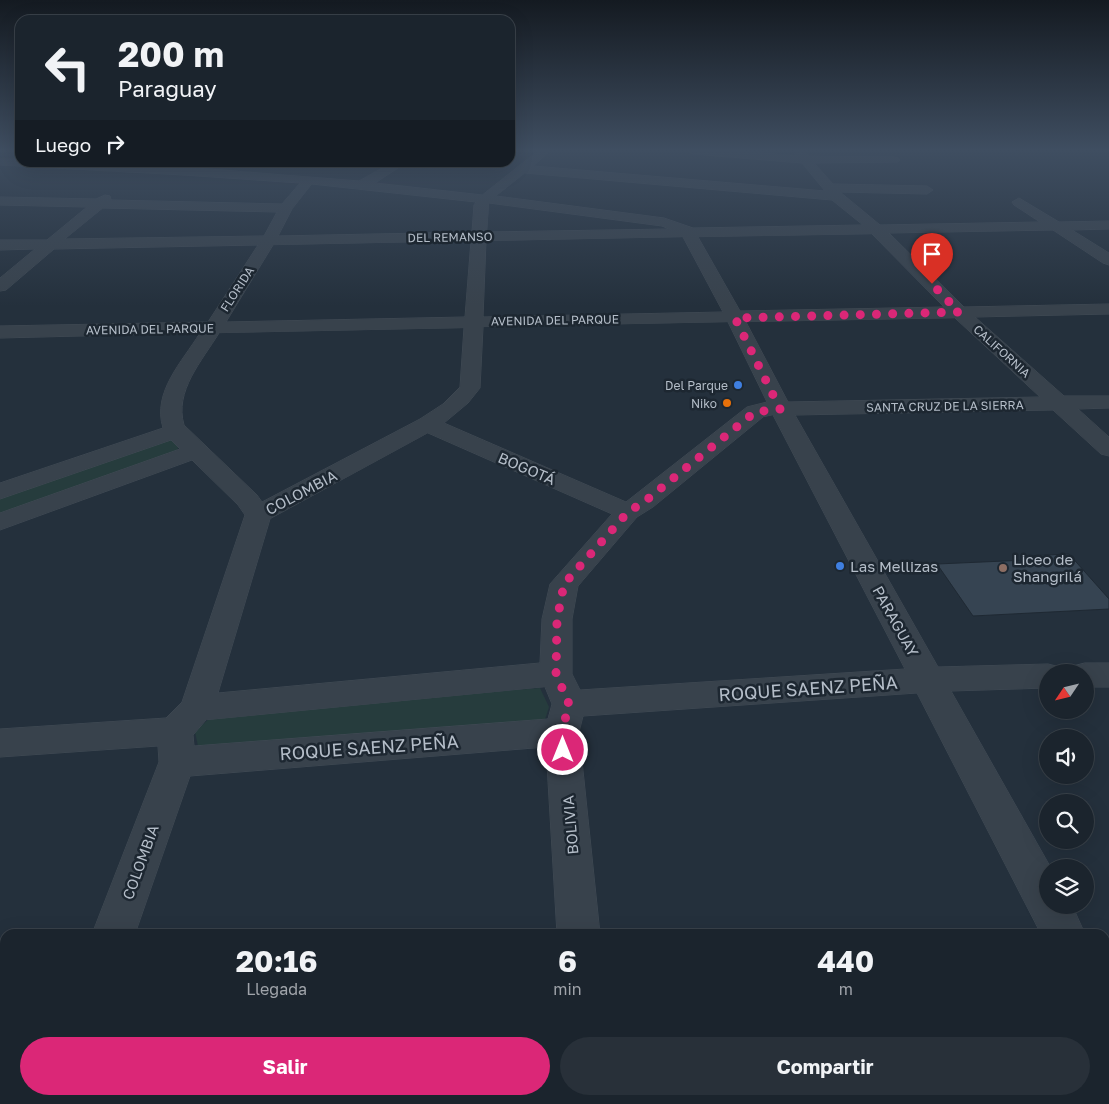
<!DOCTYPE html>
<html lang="es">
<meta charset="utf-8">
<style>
body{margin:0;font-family:"Golos Text",sans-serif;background:#283039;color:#f1f3f6;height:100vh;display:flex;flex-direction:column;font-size:19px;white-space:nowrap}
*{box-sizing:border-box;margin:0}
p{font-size:16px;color:#a0a4aa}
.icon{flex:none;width:28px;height:28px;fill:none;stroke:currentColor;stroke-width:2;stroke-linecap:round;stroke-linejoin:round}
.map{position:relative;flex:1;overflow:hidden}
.sheet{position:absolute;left:0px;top:929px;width:1110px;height:176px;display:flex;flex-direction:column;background:#1b242d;border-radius:15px 15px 0 0;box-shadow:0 5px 20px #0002,0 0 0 1px #394149}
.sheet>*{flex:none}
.guide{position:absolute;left:15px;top:15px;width:500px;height:152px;border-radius:15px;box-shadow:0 5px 20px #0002,0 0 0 1px #394149;background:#1b242d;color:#f1f3f6;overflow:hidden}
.needle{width:32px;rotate:235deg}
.controls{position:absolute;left:1039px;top:664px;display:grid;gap:10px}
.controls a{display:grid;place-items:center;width:55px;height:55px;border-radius:50%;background:#1b242d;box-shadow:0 5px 20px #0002,0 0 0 1px #394149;font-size:25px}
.pin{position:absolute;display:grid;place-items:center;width:42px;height:42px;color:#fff;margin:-51px -21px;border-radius:50% 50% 50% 0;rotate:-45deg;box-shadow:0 0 5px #0007}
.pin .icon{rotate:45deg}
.me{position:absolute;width:55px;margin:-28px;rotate:0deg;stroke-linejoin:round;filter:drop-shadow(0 0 4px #0008)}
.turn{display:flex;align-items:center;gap:18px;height:105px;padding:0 20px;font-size:22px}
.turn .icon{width:65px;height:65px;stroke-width:2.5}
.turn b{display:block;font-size:35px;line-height:42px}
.then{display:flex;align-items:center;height:48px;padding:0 20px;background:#0003;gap:10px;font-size:19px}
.eta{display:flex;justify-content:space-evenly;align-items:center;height:85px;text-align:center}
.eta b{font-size:30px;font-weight:700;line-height:35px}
.cta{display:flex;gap:10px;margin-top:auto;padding:10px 20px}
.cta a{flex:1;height:58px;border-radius:30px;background:#db2777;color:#fff;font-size:20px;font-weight:700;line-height:58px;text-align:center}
.cta a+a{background:#283039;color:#f1f3f6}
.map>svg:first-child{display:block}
.green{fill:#263c3d}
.building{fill:#364452;stroke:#1f2933}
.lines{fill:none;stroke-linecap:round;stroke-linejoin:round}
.minor-casing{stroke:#414b55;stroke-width:1}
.minor{fill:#38424c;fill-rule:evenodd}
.route{stroke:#db2777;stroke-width:9;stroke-dasharray:0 16.2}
.shop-dot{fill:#3f7fe0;stroke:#1d2731;stroke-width:2}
.food-dot{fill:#e8710a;stroke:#1d2731;stroke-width:2}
.education-dot{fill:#8d6e63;stroke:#1d2731;stroke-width:2}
.labels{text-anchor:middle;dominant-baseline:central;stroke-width:5;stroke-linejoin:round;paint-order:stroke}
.far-street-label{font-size:12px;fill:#b4bdc8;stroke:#1d2731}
.far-poi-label{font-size:12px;fill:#b4bdc8;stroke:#1d2731;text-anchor:end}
.street-label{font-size:15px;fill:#b4bdc8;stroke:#1d2731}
.poi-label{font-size:15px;fill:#b4bdc8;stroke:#1d2731;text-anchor:start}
.near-street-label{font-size:18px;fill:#b4bdc8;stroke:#1d2731}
</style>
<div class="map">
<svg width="1109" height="1104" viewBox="0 0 1109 1104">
<rect width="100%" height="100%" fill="#24303c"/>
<!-- green -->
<g class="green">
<path d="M169,439l8,4 1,5 -3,6 -175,63v-23z"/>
<path d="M540,688l9,19 -6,19 -344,25 -4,-19 19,-18z"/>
</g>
<!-- building -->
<path class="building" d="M1069,554l40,45v10l-136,7 -36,-52 90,-4 -3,-4z"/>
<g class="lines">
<defs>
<g id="minor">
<path d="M538,151h12l-17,15 292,25 -23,-28 -109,-9 -5,-3h52l56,5 -3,-5h11l4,5 86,1 4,1 2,2 -2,2 -84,1 19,21 94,2 6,4 -6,4 -87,-2 40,33 160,-3 -26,-17 -2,-3 7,-4 40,24 50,-1v8l-37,1 37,23v12l-6,-2 -50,-33 -164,3 75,74 145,-3v10l-134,3 89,79h45v12l-31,1 31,28v19l-8,-2 -48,-44 -258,5 143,252 110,-3 12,3 2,5h-14v16l-97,3 100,177h-3v37h24l13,29h-44l-124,-241 -334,23 -4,16 21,202h-43l-11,-187 -356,29 -55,158h-43l67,-172 -1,-16 -158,11v-28l166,-11 16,-16 63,-187 -7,-10 -46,-45 -192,70v-17l180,-64 -9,-9 -171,59v-16l163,-55c-11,-36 19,-66 37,-95l-200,5v-12l208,-4 50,-77 -204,4 -48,41 -6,1v-13l35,-29 -35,1v-10h47l40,-33 -87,-2v-8l96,2 9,-4 5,1 1,4 171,4 18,-21 -116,-8 -184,-10v-6h20v3h67l97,5 175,14 34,-19h14l-32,21 107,12zM525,173l307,27 31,25 -170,3 -29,-10 -168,-22zM312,184l164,18 -2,3 -2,27 -194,4 14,-27zM489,203l173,23 7,3 -182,3zM103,208l174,4 -13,24 -199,3zM872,234l72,73 -204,4 -42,-74zM683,237l40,75 -240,5 3,-76zM471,241l-6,76 -239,5 47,-77zM955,318l85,79 -252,5 -42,-80zM728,322l39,80 -20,5 -121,95 -182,-79 24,-20 12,-15 3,-61zM464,328l-4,59 -17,17 -23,15 -158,83 -5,-7 -73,-70c-10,-34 18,-64 35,-92zM773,415l132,254 -325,21 -8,-16v-55l6,-33 59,-69 16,-10 110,-90zM428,433l184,81 -62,70 -8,35 -2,44 -322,30 52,-174zM545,687l7,17 -4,15 -354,27 -1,-11 13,-15z"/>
<path d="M1085,663h24v24h-24v-15h-15l4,-6z"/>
<path d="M1105,988l4,2v51l-4,-1z"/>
<path d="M27,1100h50l-2,4h-50z"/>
<rect x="568" y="1100" width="50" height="4"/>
</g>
</defs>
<!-- minor casing -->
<use href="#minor" class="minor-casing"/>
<!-- minor -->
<use href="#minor" class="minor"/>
</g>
<!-- sky -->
<linearGradient id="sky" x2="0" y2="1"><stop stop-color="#141a21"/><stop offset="0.49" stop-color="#3f4e61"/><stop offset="1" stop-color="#3f4e61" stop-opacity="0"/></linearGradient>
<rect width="1109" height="306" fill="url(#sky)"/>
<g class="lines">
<!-- route -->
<path class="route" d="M563,750l-1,-18 7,-28 -13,-30 1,-54 7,-36 64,-72 16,-10 111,-90 25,-3 -45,-91 224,-6 -27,-28"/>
</g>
<!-- markers -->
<g class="shop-dot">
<circle cx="738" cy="385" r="5"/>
<circle cx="840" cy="566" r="5"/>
</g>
<circle class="food-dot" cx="727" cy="403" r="5"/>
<circle class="education-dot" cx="1003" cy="568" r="5"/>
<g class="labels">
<!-- far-street labels -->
<g class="far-street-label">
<text transform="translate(450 237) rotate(-1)">DEL REMANSO</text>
<text transform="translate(237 289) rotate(-57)">FLORIDA</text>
<text transform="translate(555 320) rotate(-1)">AVENIDA DEL PARQUE</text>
<text transform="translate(150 329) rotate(-1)">AVENIDA DEL PARQUE</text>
<text transform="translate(1002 351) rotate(42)">CALIFORNIA</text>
<text transform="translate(945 406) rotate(-1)">SANTA CRUZ DE LA SIERRA</text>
</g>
<!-- far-poi labels -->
<g class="far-poi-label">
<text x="728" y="385">Del Parque</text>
<text x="717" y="403">Niko</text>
</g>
<!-- street labels -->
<g class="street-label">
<text transform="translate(527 468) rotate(23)">BOGOTÁ</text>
<text transform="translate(301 492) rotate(-28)">COLOMBIA</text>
<text transform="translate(896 621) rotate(61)">PARAGUAY</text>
<text transform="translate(570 825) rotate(-95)">BOLIVIA</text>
<text transform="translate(140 862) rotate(-70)">COLOMBIA</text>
</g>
<!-- poi labels -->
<g class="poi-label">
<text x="1013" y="559">Liceo de<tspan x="1013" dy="17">Shangrilá</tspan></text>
<text x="850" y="566">Las Mellizas</text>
</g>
<!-- near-street labels -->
<g class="near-street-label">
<text transform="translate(808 688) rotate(-4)">ROQUE SAENZ PEÑA</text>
<text transform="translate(369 747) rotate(-4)">ROQUE SAENZ PEÑA</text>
</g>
</g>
</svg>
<div class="controls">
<a><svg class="needle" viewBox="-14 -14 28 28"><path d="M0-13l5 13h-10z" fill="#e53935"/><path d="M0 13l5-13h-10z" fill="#a0a4aa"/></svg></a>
<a><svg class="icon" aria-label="sound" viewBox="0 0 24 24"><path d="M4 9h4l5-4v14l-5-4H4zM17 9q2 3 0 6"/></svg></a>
<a><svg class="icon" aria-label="search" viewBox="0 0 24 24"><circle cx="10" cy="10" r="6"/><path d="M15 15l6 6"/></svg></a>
<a><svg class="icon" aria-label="layers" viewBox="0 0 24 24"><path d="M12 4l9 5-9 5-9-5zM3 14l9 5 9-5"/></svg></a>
</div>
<div class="pin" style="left:932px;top:284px;background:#d93025"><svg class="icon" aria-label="arrive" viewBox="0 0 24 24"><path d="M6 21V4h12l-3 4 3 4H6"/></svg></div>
<svg class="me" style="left:563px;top:750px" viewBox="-20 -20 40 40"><circle r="17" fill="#db2777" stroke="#fff" stroke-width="3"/><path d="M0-11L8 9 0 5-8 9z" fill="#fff"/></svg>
<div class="guide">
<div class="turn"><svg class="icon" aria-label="left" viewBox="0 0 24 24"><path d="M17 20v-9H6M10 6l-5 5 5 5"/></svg><div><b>200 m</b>Paraguay</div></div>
<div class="then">Luego<svg class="icon" aria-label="right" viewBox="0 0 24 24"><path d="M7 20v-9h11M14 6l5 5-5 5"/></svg></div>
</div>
<section class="sheet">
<div class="eta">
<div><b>20:16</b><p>Llegada</p></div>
<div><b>6</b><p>min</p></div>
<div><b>440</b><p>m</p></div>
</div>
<div class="cta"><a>Salir</a><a>Compartir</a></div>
</section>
</div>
